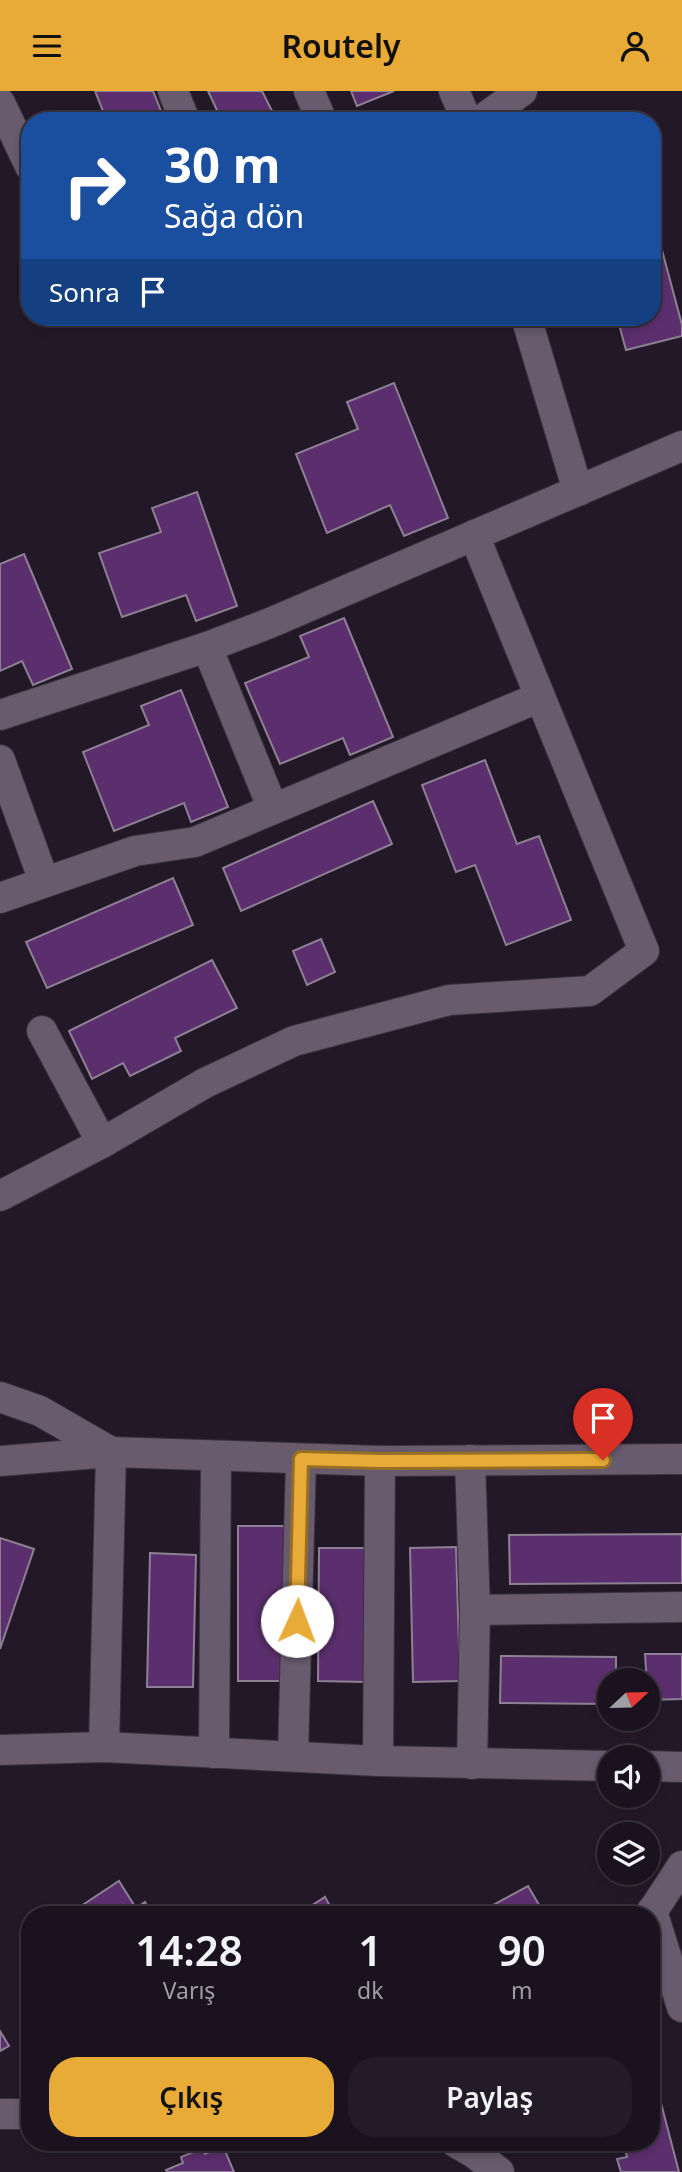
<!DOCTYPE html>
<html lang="tr">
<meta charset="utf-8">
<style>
body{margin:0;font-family:"Noto Sans",sans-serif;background:#231b27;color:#f1f3f6;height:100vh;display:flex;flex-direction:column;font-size:26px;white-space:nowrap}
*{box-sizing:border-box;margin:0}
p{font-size:23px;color:#9f9ea4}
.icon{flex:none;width:38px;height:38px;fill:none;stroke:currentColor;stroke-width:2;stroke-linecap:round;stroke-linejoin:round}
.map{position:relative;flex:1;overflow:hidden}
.drawer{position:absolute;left:21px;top:1815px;width:639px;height:245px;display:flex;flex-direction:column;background:#1a121e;border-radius:28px;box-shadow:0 4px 10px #0003,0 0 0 2px #38323c}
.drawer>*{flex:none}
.banner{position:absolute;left:21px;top:21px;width:640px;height:214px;border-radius:28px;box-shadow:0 4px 10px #0003,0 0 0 2px #38323c;background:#1a4fa0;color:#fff;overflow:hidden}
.needle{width:46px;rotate:68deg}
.tools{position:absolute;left:597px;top:1577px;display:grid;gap:14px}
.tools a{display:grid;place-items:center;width:63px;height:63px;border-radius:50%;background:#1a121e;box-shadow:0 4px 10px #0003,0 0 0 2px #38323c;font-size:35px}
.pin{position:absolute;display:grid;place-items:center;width:60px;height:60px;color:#fff;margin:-72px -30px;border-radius:50% 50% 50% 0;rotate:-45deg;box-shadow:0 0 7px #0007}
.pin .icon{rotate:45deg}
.me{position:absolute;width:77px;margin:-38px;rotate:2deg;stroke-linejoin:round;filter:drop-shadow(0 0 5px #0008)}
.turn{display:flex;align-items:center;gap:24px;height:147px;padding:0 28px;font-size:32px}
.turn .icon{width:91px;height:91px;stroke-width:2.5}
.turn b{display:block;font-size:49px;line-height:60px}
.then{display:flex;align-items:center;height:66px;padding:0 28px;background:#0003;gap:14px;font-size:26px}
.eta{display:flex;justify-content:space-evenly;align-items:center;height:119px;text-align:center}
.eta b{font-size:42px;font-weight:600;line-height:49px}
.cta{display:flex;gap:14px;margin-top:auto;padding:14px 28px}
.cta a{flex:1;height:80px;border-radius:28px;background:#e9ab38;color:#111;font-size:28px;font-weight:600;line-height:80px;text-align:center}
.cta a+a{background:#231b27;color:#f1f3f6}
header{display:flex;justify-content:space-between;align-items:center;height:91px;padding:0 28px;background:#e9ab38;color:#111;font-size:32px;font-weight:600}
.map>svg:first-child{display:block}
.building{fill:#5b2f6d;stroke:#8d8093;stroke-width:2}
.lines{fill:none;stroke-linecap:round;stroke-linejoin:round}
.minor-casing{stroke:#39313c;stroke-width:32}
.minor{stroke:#675b6d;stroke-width:30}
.route-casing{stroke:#976f24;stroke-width:18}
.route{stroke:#e9ab38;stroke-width:12}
</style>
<header><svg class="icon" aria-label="menu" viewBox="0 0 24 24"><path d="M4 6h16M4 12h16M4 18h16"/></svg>Routely<svg class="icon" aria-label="person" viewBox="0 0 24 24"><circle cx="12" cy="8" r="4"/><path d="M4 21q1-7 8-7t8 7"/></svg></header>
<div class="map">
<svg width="682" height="2081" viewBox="0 0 682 2081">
<rect width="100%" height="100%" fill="#231828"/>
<!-- building -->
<g class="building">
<path d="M95,0h58l12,30h-58z"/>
<path d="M208,0h54l15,30h-55z"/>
<path d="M351,0h43l-37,15z"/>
<path d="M662,159l20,75v11l-56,14 -9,-33h36v-65z"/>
<path d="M394,292l54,135 -44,18 -14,-31 -63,28 -31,-79 62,-25 -11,-27z"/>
<path d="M197,401l40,114 -41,15 -10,-26 -64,22 -23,-64 62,-21 -9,-24z"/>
<path d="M24,463l48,115 -39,16 -11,-24 -22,10v-107z"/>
<path d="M344,527l49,119 -43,18 -7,-17 -63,26 -35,-81 64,-26 -9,-21z"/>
<path d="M181,599l47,117 -37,15 -7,-19 -70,28 -31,-79 66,-27 -8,-19z"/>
<path d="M485,669l32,84 22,-8 32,84 -65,25 -31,-80 -19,7 -34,-87z"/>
<path d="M373,710l19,43 -151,67 -18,-43z"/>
<path d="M173,787l20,47 -146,63 -21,-46z"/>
<path d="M321,848l14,33 -28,13 -14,-34z"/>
<path d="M212,869l25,48 -62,30 6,13 -51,25 -7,-13 -31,16 -23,-48z"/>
<rect x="238" y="1435" width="46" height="155"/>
<path d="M682,1443v49l-172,1 -1,-49z"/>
<path d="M0,1447l34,11 -34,100z"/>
<path d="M456,1456l4,134 -47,1 -3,-134z"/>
<path d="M319,1457h47l-1,134 -47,-1z"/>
<path d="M150,1462l46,2 -3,132h-46z"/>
<path d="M645,1563h37v45l-34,1z"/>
<path d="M501,1565l115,1v23h-7v24l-109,-1z"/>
<path d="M119,1790l17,27 9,-6 7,13h-66l-5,-9z"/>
<path d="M528,1795l17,29h-62l-1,-4z"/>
<path d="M325,1806l10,18h-38z"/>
<path d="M0,1940l9,15 -9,5z"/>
<path d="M651,1974l28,107h-58l-4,-13 10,-2 -4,-15h28z"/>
<path d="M223,2055l11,26h-67l-1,-2 17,-7 -2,-6 22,-9 2,6z"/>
</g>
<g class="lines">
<defs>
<g id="minor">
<path d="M173,0l12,30"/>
<path d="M309,0l13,30"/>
<path d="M454,0l13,30"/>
<path d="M0,12l30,63"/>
<path d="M480,30l42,-30"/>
<path d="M526,226l52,174"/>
<path d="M207,556l66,162"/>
<path d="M0,624l207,-68 63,-24 412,-177"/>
<path d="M0,669l44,121"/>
<path d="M0,807l135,-47 60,-9 345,-145"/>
<path d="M42,940l60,112"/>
<path d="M0,1105l102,-53 103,-60 89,-42 155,-41 141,-9 54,-40 -170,-416"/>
<path d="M0,1306l40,14 71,41 -7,295"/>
<path d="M470,1369l5,150 -3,154"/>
<path d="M0,1370l111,-9 269,9 302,-2"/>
<path d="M475,1519l207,-3"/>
<path d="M0,1659l104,-3 274,14 231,5"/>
<path d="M214,1662l2,-297"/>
<path d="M293,1665l8,-297"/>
<path d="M378,1670l2,-300"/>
<path d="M648,1675l34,1"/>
<path d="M652,1820l30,96"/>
<path d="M650,1824l32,-49"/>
<path d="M0,2023h30"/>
<path d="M455,2051l19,11 25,19"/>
</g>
</defs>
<!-- minor casing -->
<use href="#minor" class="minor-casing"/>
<!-- minor -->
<use href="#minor" class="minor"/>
</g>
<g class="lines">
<defs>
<path id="route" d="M297,1530l4,-162 79,2 223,-1"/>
</defs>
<!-- route casing -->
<use href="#route" class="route-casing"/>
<!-- route -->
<use href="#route" class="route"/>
</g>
</svg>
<div class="tools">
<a><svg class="needle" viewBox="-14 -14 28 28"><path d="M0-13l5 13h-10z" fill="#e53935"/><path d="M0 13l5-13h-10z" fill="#9f9ea4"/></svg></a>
<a><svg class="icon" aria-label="sound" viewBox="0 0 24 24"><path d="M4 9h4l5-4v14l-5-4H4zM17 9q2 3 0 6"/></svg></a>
<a><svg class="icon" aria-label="layers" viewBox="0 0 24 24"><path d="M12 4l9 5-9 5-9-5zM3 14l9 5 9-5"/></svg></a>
</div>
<div class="pin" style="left:603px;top:1369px;background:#d93025"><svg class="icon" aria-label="arrive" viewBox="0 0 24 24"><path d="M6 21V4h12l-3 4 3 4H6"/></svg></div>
<svg class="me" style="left:297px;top:1530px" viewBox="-20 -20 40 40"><circle r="19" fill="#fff"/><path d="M0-13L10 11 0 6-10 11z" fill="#e9ab38"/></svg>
<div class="banner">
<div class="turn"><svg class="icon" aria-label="right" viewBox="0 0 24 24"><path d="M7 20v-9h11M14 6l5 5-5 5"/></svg><div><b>30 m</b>Sağa dön</div></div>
<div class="then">Sonra<svg class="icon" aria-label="arrive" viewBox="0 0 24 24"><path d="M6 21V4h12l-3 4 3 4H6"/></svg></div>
</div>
<section class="drawer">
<div class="eta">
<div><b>14:28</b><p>Varış</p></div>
<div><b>1</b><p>dk</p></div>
<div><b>90</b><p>m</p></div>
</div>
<div class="cta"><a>Çıkış</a><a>Paylaş</a></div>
</section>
</div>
